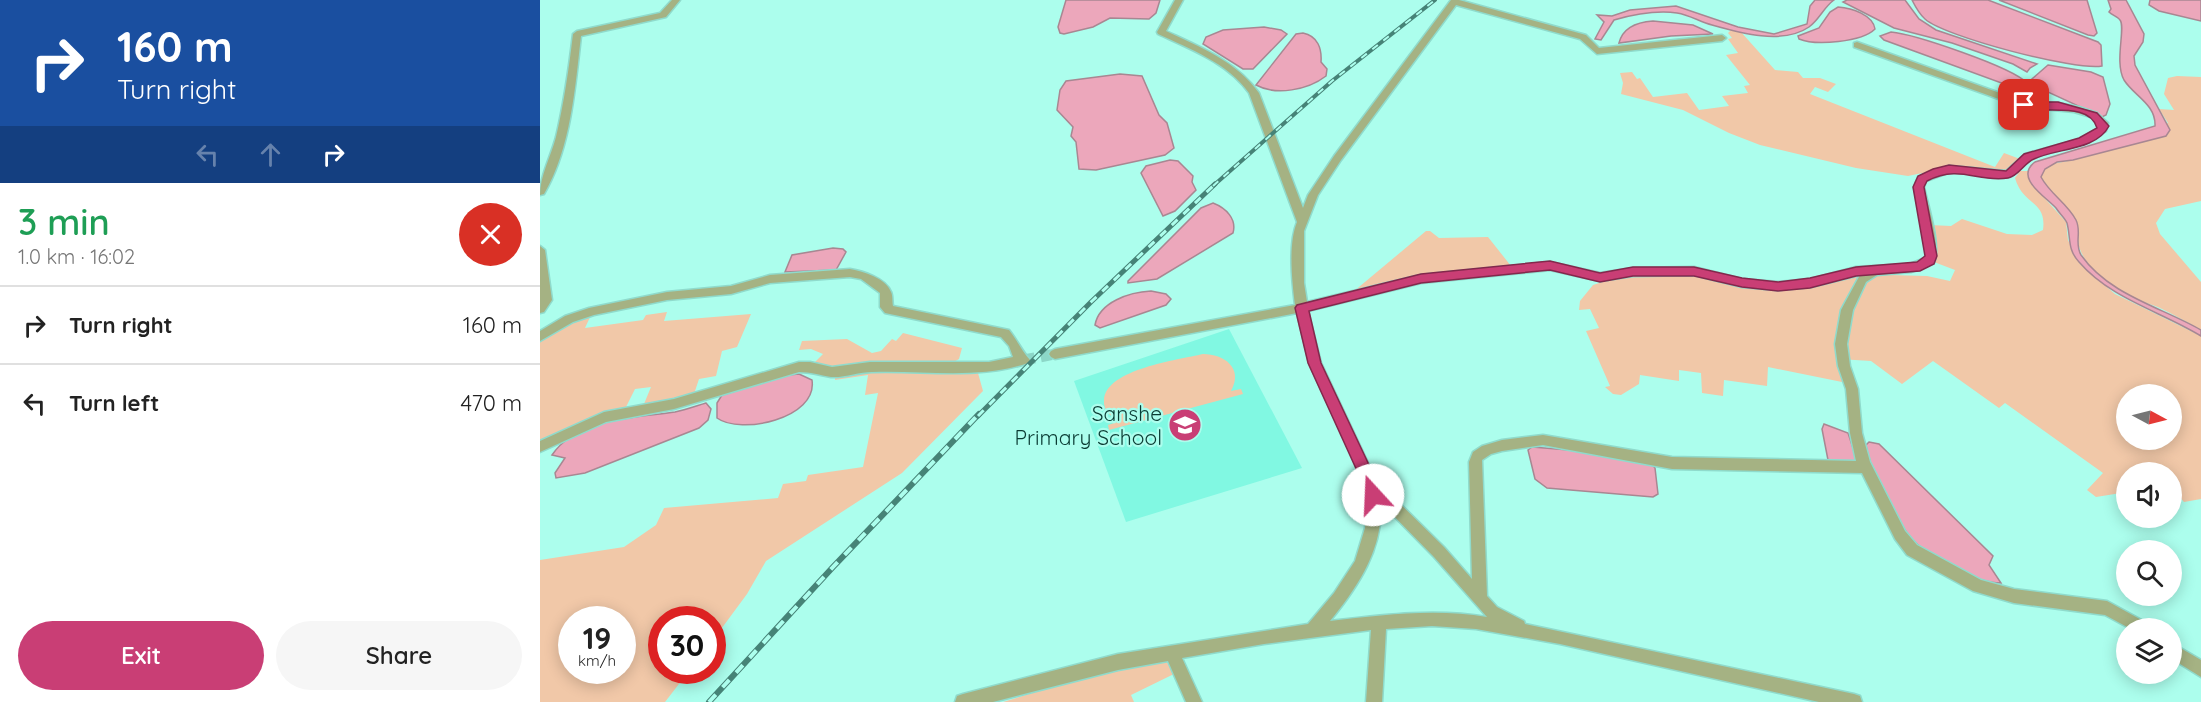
<!DOCTYPE html>
<meta charset="utf-8">
<style>
body{margin:0;font-family:Quicksand,sans-serif;background:#f6f6f6;color:#222;height:100vh;display:flex;flex-direction:column;font-size:22px;white-space:nowrap}
*{box-sizing:border-box;margin:0}
p{font-size:20px;color:#767676}
.icon{flex:none;width:33px;height:33px;fill:none;stroke:currentColor;stroke-width:2;stroke-linecap:round;stroke-linejoin:round}
.map{position:relative;flex:1;overflow:hidden}
.side{display:flex;flex-direction:column;background:#fff;width:540px}
.side>*{flex:none}
.banner{background:#1a4fa0;color:#fff;overflow:hidden}
.needle{width:39px;rotate:97deg}
.controls{position:absolute;left:1576px;top:384px;display:grid;gap:12px}
.controls a{display:grid;place-items:center;width:66px;height:66px;border-radius:50%;background:#fff;box-shadow:0 3px 15px #0003;font-size:30px}
.speed{position:absolute;left:18px;top:606px;display:flex;gap:12px;font-size:30px;font-weight:700;text-align:center}
.speed>*{display:grid;place-content:center;width:78px;height:78px;border-radius:50%;background:#fff;box-shadow:0 3px 15px #0003;line-height:1}
.speed small{font-size:15px;font-weight:400}
.speed .limit{border:9px solid #d22;background:#fff;color:#111}
.pin{position:absolute;display:grid;place-items:center;width:51px;height:51px;color:#fff;margin:-26px;border-radius:12px;box-shadow:0 3px 9px #0006}
.me{position:absolute;width:66px;margin:-33px;rotate:340deg;stroke-linejoin:round;filter:drop-shadow(0 0 4px #0008)}
.turn{display:flex;align-items:center;gap:21px;height:126px;padding:0 18px;font-size:27px}
.turn .icon{width:78px;height:78px;stroke-width:2.5}
.turn b{display:block;font-size:42px;line-height:51px}
.lanes{display:flex;align-items:center;height:57px;padding:0 18px;background:#0003;justify-content:center;gap:30px;direction:ltr}
.lanes .off{opacity:.35}
.round{display:grid;place-items:center;flex:none;width:63px;height:63px;border-radius:32px;background:#f6f6f6}
.summary{display:flex;align-items:center;justify-content:space-between;height:102px;padding:0 18px}
h1{font-size:36px;font-weight:600;line-height:45px;color:#1e9e55}
.button{display:flex;gap:12px;margin-top:auto;padding:12px 18px}
.button a{flex:1;height:69px;border-radius:36px;background:#c93e75;color:#fff;font-size:24px;font-weight:600;line-height:69px;text-align:center}
.button a+a{background:#f6f6f6;color:#222}
ul{padding:0;list-style:none}
li{display:flex;align-items:center;gap:18px;height:78px;padding:0 18px;border-top:2px solid #e0e0e0}
li div{flex:1}
li b{display:block;font-size:22px}
li em{font-style:normal}
main{display:flex;flex:1;min-height:0}
.map>svg:first-child{display:block}
.built{fill:#81f8e2}
.green{fill:#f1c8a8;fill-rule:evenodd}
.water{fill:#eca7bb;stroke:#a88792;stroke-width:1.5}
.lines{fill:none;stroke-linecap:round;stroke-linejoin:round}
.minor-tunnel{stroke:#8cd7c8;stroke-width:11;stroke-dasharray:11 6;stroke-linecap:butt}
.minor-casing{stroke:#8fdbcc;stroke-width:3}
.minor{fill:#a5b283;fill-rule:evenodd}
.rail-far2-casing{stroke:#468377;stroke-width:4}
.rail-far1-casing{stroke:#468377;stroke-width:5}
.rail-casing{stroke:#468377;stroke-width:6}
.rail-far2{stroke:#acfeed;stroke-width:2;stroke-dasharray:7;stroke-linecap:butt}
.rail-far1{stroke:#acfeed;stroke-width:3;stroke-dasharray:8;stroke-linecap:butt}
.rail{stroke:#acfeed;stroke-width:4;stroke-dasharray:10;stroke-linecap:butt}
.route{fill:#c93e75;stroke:#83284c;stroke-width:1.5}
.labels{text-anchor:middle;dominant-baseline:central;stroke-width:4.5;stroke-linejoin:round;paint-order:stroke}
.poi-label{font-size:21px;fill:#0a3b33;stroke:#acfeed;text-anchor:end}
</style>
<main>
<section class="side">
<div class="banner">
<div class="turn"><svg class="icon" aria-label="right" viewBox="0 0 24 24"><path d="M7 20v-9h11M14 6l5 5-5 5"/></svg><div><b>160 m</b>Turn right</div></div>
<div class="lanes"><svg class="icon off" aria-label="left" viewBox="0 0 24 24"><path d="M17 20v-9H6M10 6l-5 5 5 5"/></svg><svg class="icon off" aria-label="ahead" viewBox="0 0 24 24"><path d="M12 20V5M6 11l6-6 6 6"/></svg><svg class="icon" aria-label="right" viewBox="0 0 24 24"><path d="M7 20v-9h11M14 6l5 5-5 5"/></svg></div>
</div>
<div class="summary"><div><h1>3 min</h1><p>1.0 km · 16:02</p></div><a class="round" style="background:#d93025;color:#fff"><svg class="icon" aria-label="close" viewBox="0 0 24 24"><path d="M6 6l12 12M18 6L6 18"/></svg></a></div>
<ul>
<li><svg class="icon" aria-label="right" viewBox="0 0 24 24"><path d="M7 20v-9h11M14 6l5 5-5 5"/></svg><div><b>Turn right</b></div><em>160 m</em></li>
<li><svg class="icon" aria-label="left" viewBox="0 0 24 24"><path d="M17 20v-9H6M10 6l-5 5 5 5"/></svg><div><b>Turn left</b></div><em>470 m</em></li>
</ul>
<div class="button"><a>Exit</a><a>Share</a></div>
</section>
<div class="map">
<svg width="1661" height="702" viewBox="0 0 1661 702">
<rect width="100%" height="100%" fill="#acfeed"/>
<!-- built -->
<path class="built" d="M689,329l73,139 -176,54 -52,-141z"/>
<!-- green -->
<g class="green">
<path d="M1191,30l10,2 34,38 23,2 5,6h17l16,6 -8,8 -13,-5 -5,7 185,73 9,-14 16,6 -11,11 -7,2 -51,-5 -43,9 -52,-8 -96,-23 -31,-12 -46,-23 -62,-16 2,-11 -3,-10 12,-1 5,7 3,-1 13,19 34,-4 12,17 30,-4 -7,-10 26,-3 -4,-7 6,-1 -24,-30 12,-2 -10,-14 4,-1 -4,-5z"/>
<path d="M1637,76l24,1v124l-36,8 -9,14 4,11 41,48v48c-13,-8 -27,-15 -41,-22 -11,-5 -23,-7 -34,-13 -20,-11 -54,-39 -47,-62l-10,-23 -13,-11 -15,-22 4,-8 7,-5 21,-4 95,-37 -9,-14 15,1 -10,-16 4,-16z"/>
<path d="M1480,171h8l3,12 35,39 2,18 12,24 35,30 86,42v163l-17,3 -12,-14v-16h-45v20l-31,5 -9,-7 16,-17 -98,-70 -6,5 -66,-47 -31,23 -31,-23 -32,-2 8,24 -79,-16 -1,19 -43,-6 -1,16 -21,-3 -1,-20 -22,-3v11l-39,-6 -1,9 -18,11 -8,-1 -8,-7 5,-1 -24,-55 13,-3 -9,-19 -11,1 1,-9 13,-16 16,-5 42,-5 56,2 68,13 31,-2 46,-14 75,2 23,5 5,-11 -21,-8 -4,-37 21,1 11,-7 45,15 25,1 11,-5c4,-30 -20,-24 -28,-52zM1587,394h45v46h-45z"/>
<path d="M886,231h4l9,7 49,-1 23,29 -107,13 -51,13z"/>
<path d="M127,312l-3,9 87,-7 -14,33 -15,4 -6,25 -17,3 -5,15 -50,10 7,-17 -16,2 -9,18 -28,9 -58,29v-105l27,-16 24,-9 -6,13 58,-8 3,-5z"/>
<path d="M363,333l59,15 -3,11 -9,5 -121,5 -15,-6 9,-9 -12,-5 -12,1 3,-9 45,-2 25,14 9,-2 11,-12 4,2z"/>
<path d="M663,354c21,0 41,14 28,37l10,-2 2,5 -134,36 -1,-5 12,-4c-9,-4 -17,-10 -16,-21 2,-31 74,-40 99,-46z"/>
<path d="M322,370l116,3 5,18 -81,82 -136,88 -19,33 -34,46 -1,-20h-50v50l27,1 -24,31h-125v-142l84,-13 32,-22 8,-17 114,-10 5,-14 23,-3 2,-6 55,-8 15,-74 -13,2 3,-20 -33,5v-6zM32,620h50v50h-50z"/>
<path d="M626,661l8,13 -43,21 3,7h-131l78,-24z"/>
</g>
<!-- water -->
<g class="water">
<path d="M526,0h94l-4,13 -7,6 -39,-1 -17,9 -29,7 -4,-1 -2,-6z"/>
<path d="M1275,0h19c-10,7 -15,20 -25,27 -26,18 -69,6 -97,-2 -12,-3 -22,-10 -35,-12 -22,-3 -42,1 -63,7l-13,20 -6,-1 9,-17 -7,-7 15,1 18,-6 46,-4 62,21 36,7 33,-10 3,-18z"/>
<path d="M1307,0h58l14,19 17,11 101,34 -7,4 -3,4 -14,-8 -61,-21 -58,-15 -51,-26z"/>
<path d="M1372,0h76l110,42 3,3 1,21c-26,5 -157,-29 -177,-47 -6,-5 -10,-13 -13,-19z"/>
<path d="M1459,0h88l10,33 -3,3 -6,-1z"/>
<path d="M1568,0h18l18,34 -1,8 -9,14 1,9 35,65 -4,6 -93,24 -16,2 -12,7 -4,8c9,17 26,26 35,43 6,12 -2,23 5,35 28,40 80,52 120,75v6c-41,-25 -90,-37 -122,-74 -12,-13 -8,-24 -12,-39 -2,-5 -8,-10 -11,-15 -11,-12 -42,-30 -21,-46l120,-36c1,-22 -21,-30 -31,-46 -10,-18 2,-53 -4,-60 -2,-3 -8,-5 -11,-8l2,-3z"/>
<path d="M1610,0h51v21l-42,-10 -10,-6z"/>
<path d="M1298,7c14,1 35,8 37,22 -13,13 -59,17 -76,10l-1,-3 21,-8 11,-16z"/>
<path d="M1113,21l40,4 20,9 -42,2 -52,7c4,-16 19,-21 34,-22z"/>
<path d="M724,27l17,3 6,4 -34,35h-10l-40,-25 3,-7 17,-7z"/>
<path d="M1351,32c23,2 121,35 136,51l-1,9 -142,-52 -4,-4z"/>
<path d="M763,33c15,3 19,16 18,29l6,7 -1,7c-18,14 -50,20 -70,9l40,-51z"/>
<path d="M1508,65l43,7 12,5 7,27 -4,11 -4,2 -65,-30 -5,-8z"/>
<path d="M580,74l22,2 17,39 8,8 7,25 -9,7 -69,15 -17,-1 -3,-27 -5,-6 2,-9 -16,-17 3,-20 6,-9z"/>
<path d="M630,160l8,1 15,15 -1,6 4,8 -21,21 -12,5 -22,-43 5,-7z"/>
<path d="M673,203c13,5 24,16 20,30l-76,46 -29,4v-2l73,-73z"/>
<path d="M293,248l10,1 3,3 -10,18 -51,2 7,-17z"/>
<path d="M611,291l15,3 5,5 -5,6 -66,23 -5,-3c4,-23 35,-33 56,-34z"/>
<path d="M259,374l13,6c6,39 -72,55 -95,38v-15l5,-8 66,-20z"/>
<path d="M166,403l5,6 -3,11 -9,8 -114,45 -29,5 -1,-5 10,-15 -13,-3c26,-38 83,-37 123,-43 10,-2 21,-6 31,-9z"/>
<path d="M1284,424l24,9 10,30 -30,-3 -6,-31z"/>
<path d="M1329,442l10,2 114,112 -4,9 12,18c-25,0 -66,-22 -84,-39 -18,-16 -48,-75 -51,-99z"/>
<path d="M992,447l37,3 82,13 4,5 3,26 -5,3 -106,-9 -12,-9 -7,-29z"/>
</g>
<g class="lines">
<!-- minor-tunnel -->
<path class="minor-tunnel" d="M484,360l31,-6"/>
<defs>
<g id="minor">
<path d="M132,0h8l-14,17 -85,19c-6,52 -10,112 -37,158l-4,1c0,-19 11,-39 16,-58 8,-34 13,-69 17,-103l4,-3 83,-18z"/>
<path d="M635,0h8l-17,31c34,16 70,30 93,62l44,115 5,-13 26,-39 117,-156h8l127,35 13,13 123,-13 4,3 -4,3 -125,13 -17,-15 -124,-34 -115,155 -23,35 -14,36v52l3,19 114,-27 129,-13 50,11 33,-5 61,-1 48,12 36,3 33,-3 45,-12 54,-3 15,-6 1,-9 -12,-62 4,-10 31,-11 57,5 19,-17 55,-15 18,-11v-4l-7,-7 -17,-5 -53,-5 -167,-60v-4l3,-1 168,60 33,1 21,4 18,6 11,10 -2,8 -20,12 -55,15 -19,18 -62,-4 -24,9 -2,6c4,19 17,58 10,76l-23,9 -34,3 -11,7 -13,28 -6,34 3,22 8,23 4,44 8,29 35,69 12,14 64,35 33,9 93,12 40,22 2,5h-20l-24,-13 -91,-12 -41,-12 -66,-36 -12,-16 -33,-66 -190,-4 -129,-24 -41,6 -11,3 -9,6 5,136 10,11 27,14 1,3 329,70 6,2 2,6h-43l-259,-58 -84,-15 -44,-3 -46,3 -4,73h-16l5,-72 -107,14 -82,14 20,44h-16l-18,-41 -50,9 -125,32h-38l2,-6 6,-2 155,-40 190,-30 26,-31 21,-32 10,-33 2,-21 -2,-23 -56,-121 -12,-50 -242,46 -4,-2 -2,-3 2,-3 4,-2 240,-44c-3,-24 -7,-61 2,-83l-48,-129c-21,-30 -59,-44 -91,-59l-1,-2zM1010,270l50,11 33,-5 61,-1 48,12 36,3 33,-3 49,-12 -19,35 -6,34 3,22 8,23 4,44 6,28 -184,-4 -129,-22 -41,5 -20,6 -9,6 -4,10 3,117 -28,-32 -68,-67 -55,-117 -13,-52 113,-28zM840,502l54,55 53,60c-52,-9 -106,-2 -157,4 27,-33 55,-74 50,-119z"/>
<path d="M0,246l5,4 7,50 -8,12 -4,1z"/>
<path d="M310,269c12,2 36,9 41,23 2,4 1,10 2,14l116,24c8,10 13,21 21,30l-2,3c-49,17 -105,7 -156,9 -13,0 -28,6 -41,5 -11,-2 -21,-5 -32,-5l-125,37 -68,13 -66,30v-11l64,-29 70,-13 125,-37h11l22,5 38,-5h119l24,-5 -4,-11 -8,-9 -116,-24 -5,-6v-14l-19,-14 -11,-2 -80,6 -39,11 -64,6 -73,15 -21,7 -33,19v-10l25,-15 24,-8 78,-16 64,-6 39,-11z"/>
<path d="M1632,643l29,17v17l-29,-18z"/>
</g>
</defs>
<!-- minor casing -->
<use href="#minor" class="minor-casing"/>
<!-- minor -->
<use href="#minor" class="minor"/>
<defs>
<path id="rail-far2" d="M673,186l119,-105 103,-81"/>
<path id="rail-far1" d="M438,416l113,-114 124,-118"/>
<path id="rail" d="M169,702l124,-135 146,-153"/>
</defs>
<!-- rail-far2 casing -->
<use href="#rail-far2" class="rail-far2-casing"/>
<!-- rail-far1 casing -->
<use href="#rail-far1" class="rail-far1-casing"/>
<!-- rail casing -->
<use href="#rail" class="rail-casing"/>
<!-- rail-far2 -->
<use href="#rail-far2" class="rail-far2"/>
<!-- rail-far1 -->
<use href="#rail-far1" class="rail-far1"/>
<!-- rail -->
<use href="#rail" class="rail"/>
</g>
<!-- route -->
<path class="route" d="M1518,102l39,11 12,13c-13,25 -53,22 -75,33 -10,4 -15,17 -26,19 -31,5 -47,-14 -81,3l-3,6 13,69 -3,8 -14,7 -64,5 -46,12 -32,3 -36,-4 -48,-11h-61l-33,6 -50,-12 -129,13 -112,28 12,52 57,121 3,11 -3,4 -5,2 -6,-2 -4,-15 -55,-121 -13,-55 2,-3 124,-31 129,-13 50,12 33,-6h61l48,11 36,4 32,-4 46,-11 61,-5 8,-6 -12,-69 5,-11 15,-7 16,-4 57,6 18,-17 55,-16 18,-10c-9,-30 -61,-10 -78,-23l5,-3z"/>
<!-- icons -->
<defs>
<symbol id="school-disc" viewBox="-11 -11 22 22"><circle r="9.5" fill="#c93e75" stroke="#acfeed"/><path d="M0-5L7-2L0 1L-7-2ZM-4 1L0 2.5L4 1V4Q0 6-4 4Z" fill="#fff"/></symbol>
</defs>
<g fill-rule="evenodd">
<use href="#school-disc" x="626" y="406" width="38" height="38"/>
</g>
<g class="labels">
<!-- poi labels -->
<g class="poi-label">
<text x="622" y="413">Sanshe<tspan x="622" dy="24">Primary School</tspan></text>
</g>
</g>
</svg>
<div class="controls">
<a><svg class="needle" viewBox="-14 -14 28 28"><path d="M0-13l5 13h-10z" fill="#e53935"/><path d="M0 13l5-13h-10z" fill="#767676"/></svg></a>
<a><svg class="icon" aria-label="sound" viewBox="0 0 24 24"><path d="M4 9h4l5-4v14l-5-4H4zM17 9q2 3 0 6"/></svg></a>
<a><svg class="icon" aria-label="search" viewBox="0 0 24 24"><circle cx="10" cy="10" r="6"/><path d="M15 15l6 6"/></svg></a>
<a><svg class="icon" aria-label="layers" viewBox="0 0 24 24"><path d="M12 4l9 5-9 5-9-5zM3 14l9 5 9-5"/></svg></a>
</div>
<div class="speed"><div>19<small>km/h</small></div><div class="limit">30</div></div>
<div class="pin" style="left:1484px;top:105px;background:#d93025"><svg class="icon" aria-label="arrive" viewBox="0 0 24 24"><path d="M6 21V4h12l-3 4 3 4H6"/></svg></div>
<svg class="me" style="left:833px;top:495px" viewBox="-20 -20 40 40"><circle r="19" fill="#fff"/><path d="M0-13L10 11 0 6-10 11z" fill="#c93e75"/></svg>
</div>
</main>
